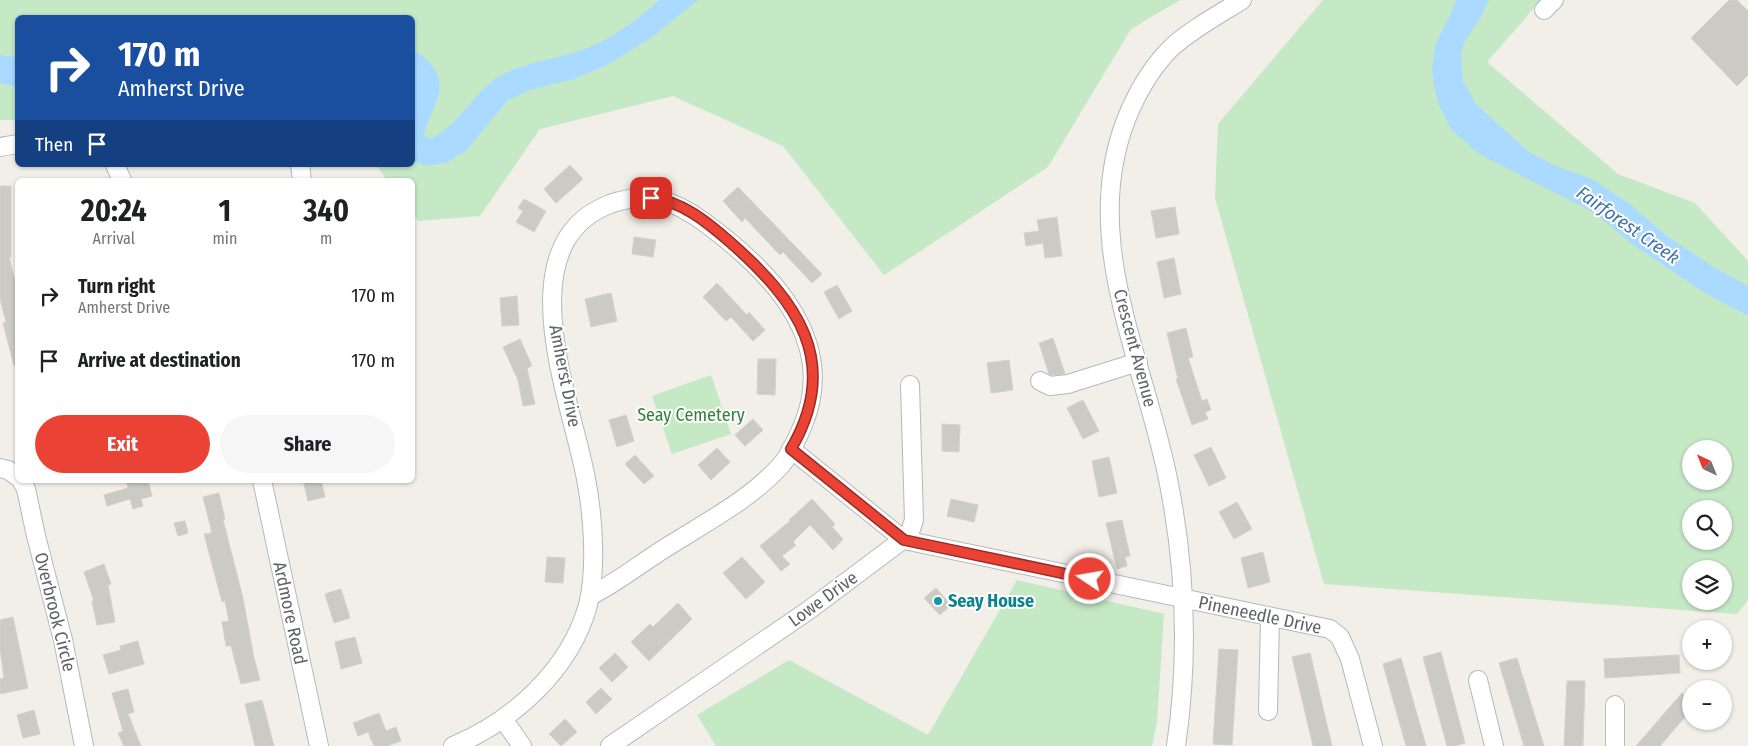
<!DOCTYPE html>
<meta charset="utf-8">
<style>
body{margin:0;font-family:"Fira Sans Condensed",sans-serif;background:#f6f6f6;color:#202124;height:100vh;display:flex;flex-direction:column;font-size:19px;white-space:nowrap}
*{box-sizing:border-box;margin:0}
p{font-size:16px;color:#757577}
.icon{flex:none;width:28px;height:28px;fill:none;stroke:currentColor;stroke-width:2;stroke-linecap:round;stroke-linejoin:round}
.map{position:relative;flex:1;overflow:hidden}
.panel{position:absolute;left:15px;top:178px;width:400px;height:305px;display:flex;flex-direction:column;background:#fff;border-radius:8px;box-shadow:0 1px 4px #0004}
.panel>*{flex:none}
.guide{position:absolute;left:15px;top:15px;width:400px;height:152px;border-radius:8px;box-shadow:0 1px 4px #0004;background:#1a4fa0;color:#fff;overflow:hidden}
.needle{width:32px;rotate:317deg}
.tools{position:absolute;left:1682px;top:440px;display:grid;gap:10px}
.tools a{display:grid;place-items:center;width:50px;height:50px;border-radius:50%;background:#fff;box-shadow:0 1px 4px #0004;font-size:25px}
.pin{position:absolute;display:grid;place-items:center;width:42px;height:42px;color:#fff;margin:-21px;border-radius:10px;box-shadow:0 2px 8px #0006}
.me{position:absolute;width:55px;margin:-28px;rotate:282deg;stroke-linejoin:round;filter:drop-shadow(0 0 4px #0008)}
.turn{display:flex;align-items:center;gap:18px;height:105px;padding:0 20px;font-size:22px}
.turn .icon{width:65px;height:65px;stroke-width:2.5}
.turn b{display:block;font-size:35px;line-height:42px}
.then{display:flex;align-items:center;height:48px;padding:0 20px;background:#0003;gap:10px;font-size:19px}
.eta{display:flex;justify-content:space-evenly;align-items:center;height:85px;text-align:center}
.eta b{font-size:30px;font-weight:700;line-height:35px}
.button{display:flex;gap:10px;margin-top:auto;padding:10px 20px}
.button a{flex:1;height:58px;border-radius:30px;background:#ea4335;color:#fff;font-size:20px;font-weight:700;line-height:58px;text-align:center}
.button a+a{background:#f6f6f6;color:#202124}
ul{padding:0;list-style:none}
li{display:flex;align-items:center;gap:15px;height:65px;padding:0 20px}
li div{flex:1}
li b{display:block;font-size:19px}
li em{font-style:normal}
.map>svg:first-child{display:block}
.green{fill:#c5e8c5;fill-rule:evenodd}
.water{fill:#aadaff}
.building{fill:#cccac5;stroke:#d6d1c6}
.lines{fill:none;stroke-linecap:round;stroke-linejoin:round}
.minor-casing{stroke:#b5b8bc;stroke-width:20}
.minor{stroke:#fff;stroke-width:18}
.route-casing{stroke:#982c22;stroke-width:12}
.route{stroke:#ea4335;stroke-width:9}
.culture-dot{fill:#0f9aa8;stroke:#fff;stroke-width:2}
.labels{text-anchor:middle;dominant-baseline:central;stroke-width:4;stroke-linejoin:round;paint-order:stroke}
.street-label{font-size:18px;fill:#5f6368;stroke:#fff}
.park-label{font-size:18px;fill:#348238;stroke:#fff}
.culture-label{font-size:18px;font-weight:bold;fill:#0d838f;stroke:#fff;text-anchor:start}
.water-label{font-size:19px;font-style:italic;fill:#4174aa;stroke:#fff}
</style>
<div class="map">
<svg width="1748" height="746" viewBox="0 0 1748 746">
<rect width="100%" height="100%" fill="#f1efe8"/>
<!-- green -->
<g class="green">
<path d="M0,0h1180l-49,29 -83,138 -164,108 -101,-129 -110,-50 -133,33 -60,87 -62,5 -5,-7 -1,-34h-25l-11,-15h36v-147h-394l-1,102h-17z"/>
<path d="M1323,0h218l-54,62 131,112 77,29 53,58v339l-11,14 -413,-30 -109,-386 3,-74zM1691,449h33v32h-33zM1691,509h33v32h-33zM1691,569h33v32h-33z"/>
<path d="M711,375l20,59 -59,20 -20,-58z"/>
<path d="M1017,580l147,34 -7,108 -5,24h-436l-19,-31 92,-55 139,75z"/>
</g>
<!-- water -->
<g class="water">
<path d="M659,0h39l-47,38 -42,26 -35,15 -44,11 -23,11 -40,49 -21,13 -20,3 -13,-5v-111c8,4 15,10 21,18 15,23 -4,42 -10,66l5,5c25,-10 40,-38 61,-56 24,-20 60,-22 89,-32 30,-10 57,-30 80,-51z"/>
<path d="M1457,0h32l-7,15 -18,28 -3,11 2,27 13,23 53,48 27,14 36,13 35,23 40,34 45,30 36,20v30l-45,-24 -71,-48 -37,-31 -116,-59 -29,-26 -11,-23 -5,-18 -2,-19 4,-25z"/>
<path d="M0,55l17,2v30l-17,-4z"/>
</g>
<!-- building -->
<g class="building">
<path d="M1729,0h8l11,11v64l-11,11 -46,-48z"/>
<path d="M570,165l13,14 -27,24 -12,-14z"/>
<path d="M0,186h11v71h-2l9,37v72h-4l-11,-43 3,-1 -6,-23z"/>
<path d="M738,187l84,87 -10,9 -29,-31 -3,3 -35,-37 -3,4 -19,-21z"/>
<path d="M524,199l22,12 -12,21 -18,-10 7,-11 -5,-3z"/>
<path d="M1175,207l4,27 -23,4 -5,-27z"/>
<path d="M1057,217l5,39 -17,2 -2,-15 -17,3 -2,-13 15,-2 -2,-11z"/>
<path d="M634,237l22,3 -3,17 -21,-3z"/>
<path d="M1174,258l7,36 -17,4 -7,-36z"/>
<path d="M717,283l30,32 2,-3 16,18 -12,11 -22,-24 -5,4 -23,-24z"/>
<path d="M837,285l15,26 -13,8 -15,-27z"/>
<path d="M611,293l6,28 -26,6 -6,-28z"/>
<path d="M517,296l2,29 -17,1 -2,-28z"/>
<path d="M1186,328l7,29 -5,1 14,43 5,-2 4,11 -6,2 3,7 -16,6 -16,-46h2l-11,-46z"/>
<path d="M1053,338l12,36 -13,1 -3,-1 -10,-31z"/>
<path d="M520,339l12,27 -5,2 8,36 -12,2 -5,-26 -15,-33z"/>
<path d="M758,359h18l-1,36 -18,-1z"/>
<path d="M1009,360l4,30 -22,3 -4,-30z"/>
<path d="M1083,400l16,31 -16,8 -16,-31z"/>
<path d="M626,415l8,26 -17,6 -8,-27z"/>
<path d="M753,419l10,11 -18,16 -10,-11z"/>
<path d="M942,424l18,1 -1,27 -17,-1z"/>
<path d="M1211,447l15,31 -17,8 -15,-31z"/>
<path d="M717,448l13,14 -19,18 -13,-15z"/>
<path d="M635,455l19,21 -10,8 -19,-20z"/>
<path d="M1109,457l8,36 -18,4 -7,-36z"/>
<path d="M126,480h22l4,16 -11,3 2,7 -10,3 -3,-10 -23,7 -3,-11 24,-7z"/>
<path d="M303,480h18l4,17 -17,4z"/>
<path d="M219,493l6,26 -2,1 20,78 11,60 6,22 -19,4 -10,-38h-5l-4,-24 7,-1 -4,-20 -3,1 -18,-68 8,-1 -9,-36z"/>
<path d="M812,499l23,25 -3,3 11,12 -10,11 -23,-25 -17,17 3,3 -14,11 8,8 -9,7 -21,-25 30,-25 -1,-1z"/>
<path d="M951,499l27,6 -4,17 -27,-6z"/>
<path d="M1237,502l15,27 -18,10 -15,-27z"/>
<path d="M1122,520l8,36 -5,1 2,9 -10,3 -11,-46z"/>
<path d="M185,521l3,12 -10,3 -4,-13z"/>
<path d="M1263,552l7,30 -22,6 -7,-30z"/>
<path d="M547,557l18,1 -2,25 -18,-1z"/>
<path d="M742,557l23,25 -19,17 -23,-26z"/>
<path d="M104,564l7,20 -3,1 7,37 -18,3 -5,-24h2l-10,-29z"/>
<path d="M936,588l15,17 -11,10 -16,-17z"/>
<path d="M341,589l9,29 -16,5 -9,-29z"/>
<path d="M678,603l14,16 -43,42 -18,-19 19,-18 3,3z"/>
<path d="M13,617l15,71 -28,6v-15l4,-1 -4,-29v-29z"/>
<path d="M355,637l7,26 -21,6 -6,-27z"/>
<path d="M138,641l6,23 -35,10 -6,-19 18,-5 -1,-4z"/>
<path d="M1219,649l19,1 -6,95 -19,-1z"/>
<path d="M1441,652l24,91 -11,3h-7l-24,-89z"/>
<path d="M615,653l13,14 -16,15 -13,-14z"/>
<path d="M1310,653l22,93h-19l-21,-89z"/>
<path d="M1679,655l1,18 -75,5 -1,-19z"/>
<path d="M1401,658l25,88h-20l-23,-82z"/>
<path d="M1517,658l27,88h-20l-25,-83z"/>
<path d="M1567,681h18l-2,65h-19z"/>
<path d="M601,688l11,11 -16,15 -10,-12z"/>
<path d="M128,689l6,23 -6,2 13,32h-17l-6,-13 5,-2 -11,-38z"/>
<path d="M1682,693l9,8v9l-31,36h-24z"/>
<path d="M262,700l12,46h-19l-10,-42z"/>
<path d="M34,710l6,24 -17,4 -6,-23z"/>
<path d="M379,713l7,18 10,-4 5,14 -14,5h-13l-6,-14 -10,4 -5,-13z"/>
<path d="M565,719l12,13 -16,14 -12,-12z"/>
</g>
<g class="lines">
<defs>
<g id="minor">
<path d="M1544,10l10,-10"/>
<path d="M0,147l18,-3"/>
<path d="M115,165l7,15"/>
<path d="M300,165l2,15"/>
<path d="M1040,381l10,5 18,-2 70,-22"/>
<path d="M791,449l113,91 426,89 10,8 10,22 23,87"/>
<path d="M0,468l8,2 10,7"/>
<path d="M21,480l5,9 10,47 27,104 21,106"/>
<path d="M262,480l57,266"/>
<path d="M1478,680l16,66"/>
<path d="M1268,711l2,-94"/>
<path d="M503,719l19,27"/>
<path d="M453,746c60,-25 117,-76 135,-141 9,-36 5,-90 -2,-126 -14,-77 -81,-235 24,-275 37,-13 64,-4 94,18 65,48 135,117 99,203 -6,14 -12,28 -21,39 -29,33 -70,55 -107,78 -29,17 -55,39 -85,54"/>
<path d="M610,746l199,-136 100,-75 5,-15 -4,-135"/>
<path d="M1176,746c13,-89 10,-178 -8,-267 -24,-121 -93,-248 -37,-371 10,-22 23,-43 40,-60 21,-19 47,-33 71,-48"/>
<path d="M1615,746v-41"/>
</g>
</defs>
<!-- minor casing -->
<use href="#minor" class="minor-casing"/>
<!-- minor -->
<use href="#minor" class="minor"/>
</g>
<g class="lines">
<defs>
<path id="route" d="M651,198c31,3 56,24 79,44 67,59 112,120 61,207l113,91 186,39"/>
</defs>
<!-- route casing -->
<use href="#route" class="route-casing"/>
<!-- route -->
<use href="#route" class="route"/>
</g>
<!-- markers -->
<circle class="culture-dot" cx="938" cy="601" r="5"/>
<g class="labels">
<!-- street labels -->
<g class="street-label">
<text transform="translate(1135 348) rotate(75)">Crescent Avenue</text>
<text transform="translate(565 376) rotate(79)">Amherst Drive</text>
<text transform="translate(823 599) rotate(-36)">Lowe Drive</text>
<text transform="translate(55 612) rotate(76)">Overbrook Circle</text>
<text transform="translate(290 613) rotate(78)">Ardmore Road</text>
<text transform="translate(1260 615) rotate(12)">Pineneedle Drive</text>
</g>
<!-- park labels -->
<g class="park-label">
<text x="691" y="415">Seay Cemetery</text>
</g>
<!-- culture labels -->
<g class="culture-label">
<text x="948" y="601">Seay House</text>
</g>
<!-- water labels -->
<g class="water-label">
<text transform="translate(1628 225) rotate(35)">Fairforest Creek</text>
</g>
</g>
</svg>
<div class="tools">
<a><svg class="needle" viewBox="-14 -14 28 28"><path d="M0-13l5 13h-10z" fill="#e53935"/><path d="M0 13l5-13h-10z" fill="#757577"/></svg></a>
<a><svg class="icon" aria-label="search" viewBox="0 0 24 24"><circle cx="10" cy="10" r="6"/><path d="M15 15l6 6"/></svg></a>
<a><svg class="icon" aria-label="layers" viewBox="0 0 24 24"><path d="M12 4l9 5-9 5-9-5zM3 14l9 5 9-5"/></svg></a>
<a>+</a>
<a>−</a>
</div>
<div class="pin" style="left:651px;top:198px;background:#d93025"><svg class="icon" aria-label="arrive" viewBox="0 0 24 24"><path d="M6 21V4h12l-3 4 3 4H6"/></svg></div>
<svg class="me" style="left:1090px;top:579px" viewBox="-20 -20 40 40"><circle r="17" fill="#ea4335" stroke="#fff" stroke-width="3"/><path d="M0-11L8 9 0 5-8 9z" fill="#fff"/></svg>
<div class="guide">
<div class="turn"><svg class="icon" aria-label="right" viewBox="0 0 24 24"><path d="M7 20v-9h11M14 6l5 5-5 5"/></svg><div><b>170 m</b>Amherst Drive</div></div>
<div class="then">Then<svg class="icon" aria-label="arrive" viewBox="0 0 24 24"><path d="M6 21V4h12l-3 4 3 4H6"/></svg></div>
</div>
<section class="panel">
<div class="eta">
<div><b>20:24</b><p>Arrival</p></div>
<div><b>1</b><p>min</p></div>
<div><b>340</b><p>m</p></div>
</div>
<ul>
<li><svg class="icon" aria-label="right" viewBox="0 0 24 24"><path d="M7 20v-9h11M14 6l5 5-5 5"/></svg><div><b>Turn right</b><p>Amherst Drive</p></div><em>170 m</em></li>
<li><svg class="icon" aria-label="arrive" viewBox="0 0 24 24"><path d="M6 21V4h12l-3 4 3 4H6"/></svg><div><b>Arrive at destination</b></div><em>170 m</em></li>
</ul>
<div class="button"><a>Exit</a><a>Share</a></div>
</section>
</div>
